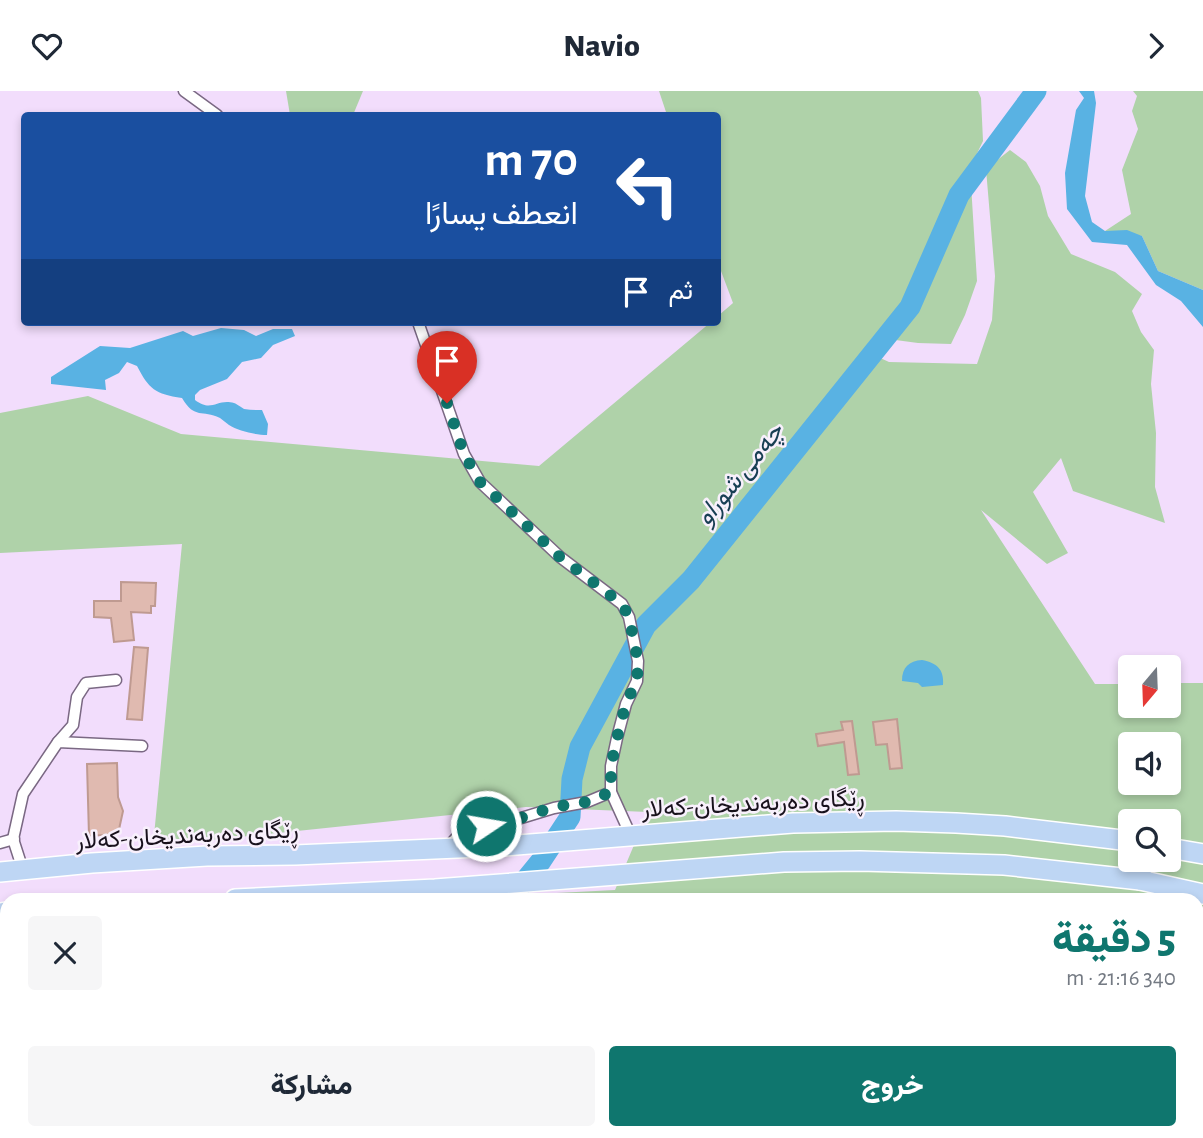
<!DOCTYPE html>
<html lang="ar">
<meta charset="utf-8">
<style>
body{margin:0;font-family:"Alegreya Sans",Vazirmatn,sans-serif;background:#f6f6f7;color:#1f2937;direction:rtl;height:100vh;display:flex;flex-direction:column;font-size:26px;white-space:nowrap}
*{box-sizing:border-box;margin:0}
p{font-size:23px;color:#747a83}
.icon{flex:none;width:38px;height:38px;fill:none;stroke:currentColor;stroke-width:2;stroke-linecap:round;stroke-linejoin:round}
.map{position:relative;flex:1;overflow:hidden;direction:ltr}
.drawer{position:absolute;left:0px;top:802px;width:1204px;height:247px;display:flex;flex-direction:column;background:#fff;border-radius:21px 21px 0 0;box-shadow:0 4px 10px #0003;direction:rtl}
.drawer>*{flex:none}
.banner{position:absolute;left:21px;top:21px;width:700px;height:214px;border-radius:7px;box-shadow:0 4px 10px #0003;direction:rtl;background:#1a4fa0;color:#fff;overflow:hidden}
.needle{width:46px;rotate:199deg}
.fabs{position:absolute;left:1118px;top:564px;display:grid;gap:14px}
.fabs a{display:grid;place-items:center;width:63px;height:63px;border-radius:7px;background:#fff;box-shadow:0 4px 10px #0003;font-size:35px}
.pin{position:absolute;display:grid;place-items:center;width:60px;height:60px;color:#fff;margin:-72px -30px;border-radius:50% 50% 50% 0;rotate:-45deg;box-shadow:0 0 7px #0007}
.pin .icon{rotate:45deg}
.me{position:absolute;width:77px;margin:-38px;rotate:78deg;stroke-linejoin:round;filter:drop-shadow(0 0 5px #0008)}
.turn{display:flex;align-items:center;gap:24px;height:147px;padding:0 28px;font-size:32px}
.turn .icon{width:91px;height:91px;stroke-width:2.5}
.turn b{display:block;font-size:49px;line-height:60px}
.then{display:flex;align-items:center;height:66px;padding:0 28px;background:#0003;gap:14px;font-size:26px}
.round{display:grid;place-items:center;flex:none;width:74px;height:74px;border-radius:7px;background:#f6f6f7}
.overview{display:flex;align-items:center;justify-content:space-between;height:119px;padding:0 28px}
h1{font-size:42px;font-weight:800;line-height:52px;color:#0f766e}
.action{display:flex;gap:14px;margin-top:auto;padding:14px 28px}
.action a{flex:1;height:80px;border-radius:7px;background:#0f766e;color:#fff;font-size:28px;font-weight:800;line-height:80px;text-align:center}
.action a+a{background:#f6f6f7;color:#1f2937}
header{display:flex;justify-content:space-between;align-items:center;height:91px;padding:0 28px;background:#fff;font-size:32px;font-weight:800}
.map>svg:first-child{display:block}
.green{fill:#afd2a9;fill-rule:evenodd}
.water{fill:#59b2e3}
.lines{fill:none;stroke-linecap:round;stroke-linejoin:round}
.river{stroke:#59b2e3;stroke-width:21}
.building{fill:#e0bab0;stroke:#bf9a91;stroke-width:2}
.minor-casing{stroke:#7a6883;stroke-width:13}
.trunk-casing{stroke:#fff;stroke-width:22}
.minor{stroke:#fff;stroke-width:10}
.trunk{stroke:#bed6f4;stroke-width:19}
.route{stroke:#0f766e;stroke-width:12;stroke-dasharray:0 21.6}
.labels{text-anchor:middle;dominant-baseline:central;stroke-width:5;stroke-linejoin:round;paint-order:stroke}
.street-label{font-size:24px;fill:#18111c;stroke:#f8f0fc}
.water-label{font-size:26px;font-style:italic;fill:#173e53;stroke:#f8f0fc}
</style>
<header><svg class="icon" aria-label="forward" viewBox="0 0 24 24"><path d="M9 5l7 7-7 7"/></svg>Navio<svg class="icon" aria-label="heart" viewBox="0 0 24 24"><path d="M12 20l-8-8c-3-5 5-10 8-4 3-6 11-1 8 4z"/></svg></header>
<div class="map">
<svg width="1203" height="1047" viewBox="0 0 1203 1047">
<rect width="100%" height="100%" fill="#f2ddfc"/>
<!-- green -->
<g class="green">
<path d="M286,0h77l-10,24h-63z"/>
<path d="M659,0h319l3,7 2,43 -13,27 7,113 -12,34 -14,29 -33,-1 -45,-6 -6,8 9,11 13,6 88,2 15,-44 3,-44 -9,-107 24,-19 16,12 14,24 8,30 23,38 44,18 27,22 -10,17 9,21 13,18 -3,34 5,49 -1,54 10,36 -92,-32 -12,-33 -28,34 35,61 -21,11 -66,-54 114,174h35v21h39v-22h34v288l-3,-1 -3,4v-75h-758l176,-9 33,-78 -122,-5 -373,39 29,-302 -182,9v-140l88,-17 93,38 358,32 172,-144h7v-6l15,-13 -15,-40v-148h-51zM1130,653h39v38h-39zM1130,730h39v38h-39z"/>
<path d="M1133,0h70v199l-45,-19 -16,-35 -37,-5 26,-17 -9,-44 16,-41 -6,-18 5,-15z"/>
<path d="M7,1030v11h1033l-12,6h-1028v-14z"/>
</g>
<!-- water -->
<g class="water">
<path d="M1079,0h15l2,12 -11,93 7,26 13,9 22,-1 15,6 16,35 45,19v37l-22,-26 -25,-16 -29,-40 -35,-3 -25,-33 -2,-36 11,-63 8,-12z"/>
<path d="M221,237l23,2 12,6 17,-7h19l3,7 -22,9 -12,13 -19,4 -15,17 -27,11 -5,5v5c17,13 22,-2 39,3 1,0 9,5 10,6 6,1 12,1 18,1l6,14 -1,11c-11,0 -29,-4 -38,-10 -3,-2 -6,-5 -9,-7 -18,-9 -25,2 -38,-20 -27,-4 -33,-9 -45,-32l-10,-4 -8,11 -14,7 1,10 -55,-6v-7l49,-31 30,2 53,-17 10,5z"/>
<path d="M922,569c15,3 22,9 21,25l-21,2 -4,-4 -16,-2c0,-14 7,-20 20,-21z"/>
</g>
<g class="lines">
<!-- river -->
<g class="river">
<path d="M510,808l31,-38 29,-44 2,-38 8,-32 66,-122 45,-45 219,-273 49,-112 77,-104"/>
<path d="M138,1047l9,-6"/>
</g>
</g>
<!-- building -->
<g class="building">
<path d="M121,491l35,1 -1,23h-4v7l-20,-1 3,28 -20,2 -3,-24 -17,-1v-16h27z"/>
<path d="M134,556l14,1 -6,72 -15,-1z"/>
<path d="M897,628l5,49 -12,1 -3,-25 -11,1 -3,-23z"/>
<path d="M852,630l7,53 -11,1 -4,-33 -26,4 -2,-12 27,-4 -2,-8z"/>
<path d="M117,672l1,34 5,14 -5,23 -29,2 -2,-72z"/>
</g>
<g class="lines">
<defs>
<g id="minor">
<path d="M184,0l33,24"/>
<path d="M418,231l46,132 16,28 80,75 62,47 7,13 9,44 -1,20 -11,23 -9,34 -6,28v26l20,44"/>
<path d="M58,651l15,-17 4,-28 9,-14 30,-3"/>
<path d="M0,752l14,-4"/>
<path d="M448,756l15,-17 45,-8 46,-14 33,-6 24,-10"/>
<path d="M23,779l-10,-31 10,-45 35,-52 84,4"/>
<path d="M0,855l7,-2"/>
</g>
<g id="trunk">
<path d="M1169,757l34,6"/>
<path d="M0,781l92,-9 115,-7 88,-1 209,-9 289,-23 103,-2 60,2 49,3 125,15"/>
<path d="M1140,789l3,-21"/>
<path d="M235,808l200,-10 349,-27 76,-1 144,4 136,15 63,14"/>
<path d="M0,822l7,-1"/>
</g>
</defs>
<!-- minor casing -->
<use href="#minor" class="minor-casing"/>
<!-- trunk casing -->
<use href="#trunk" class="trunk-casing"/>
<!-- minor -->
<use href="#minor" class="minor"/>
<!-- trunk -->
<use href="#trunk" class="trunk"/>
</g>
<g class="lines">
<!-- route -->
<path class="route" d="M447,312l17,51 16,28 80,75 62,47 7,13 9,44 -1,20 -11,22 -9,35 -6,28v26l-24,10 -33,5 -46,15 -22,4"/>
</g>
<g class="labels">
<!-- street labels -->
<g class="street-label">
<text transform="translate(753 713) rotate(-3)">ڕێگای دەربەندیخان-کەلار</text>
<text transform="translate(187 745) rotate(-3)">ڕێگای دەربەندیخان-کەلار</text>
</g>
<!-- water labels -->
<g class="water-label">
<text transform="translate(740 383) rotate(-51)">چەمی شوراو</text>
</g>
</g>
</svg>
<div class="fabs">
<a><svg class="needle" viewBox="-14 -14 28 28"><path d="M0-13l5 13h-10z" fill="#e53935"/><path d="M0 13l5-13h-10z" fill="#747a83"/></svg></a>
<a><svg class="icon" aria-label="sound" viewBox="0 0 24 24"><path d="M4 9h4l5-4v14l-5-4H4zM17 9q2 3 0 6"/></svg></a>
<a><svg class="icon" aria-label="search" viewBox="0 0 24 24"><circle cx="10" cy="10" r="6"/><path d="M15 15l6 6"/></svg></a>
</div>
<div class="pin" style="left:447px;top:312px;background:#d93025"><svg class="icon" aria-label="arrive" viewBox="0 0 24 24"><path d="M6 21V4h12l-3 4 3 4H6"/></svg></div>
<svg class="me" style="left:486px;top:735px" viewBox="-20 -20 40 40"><circle r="17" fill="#0f766e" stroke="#fff" stroke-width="3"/><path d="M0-11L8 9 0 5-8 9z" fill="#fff"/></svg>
<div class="banner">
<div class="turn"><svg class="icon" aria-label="left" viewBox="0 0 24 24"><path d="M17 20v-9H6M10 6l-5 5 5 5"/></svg><div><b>70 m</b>انعطف يسارًا</div></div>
<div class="then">ثم<svg class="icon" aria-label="arrive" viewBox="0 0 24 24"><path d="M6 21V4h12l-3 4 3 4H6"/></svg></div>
</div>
<section class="drawer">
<div class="overview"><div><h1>5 دقيقة</h1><p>340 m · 21:16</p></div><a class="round"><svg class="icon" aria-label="close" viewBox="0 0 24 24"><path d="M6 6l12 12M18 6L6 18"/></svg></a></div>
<div class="action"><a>خروج</a><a>مشاركة</a></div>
</section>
</div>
